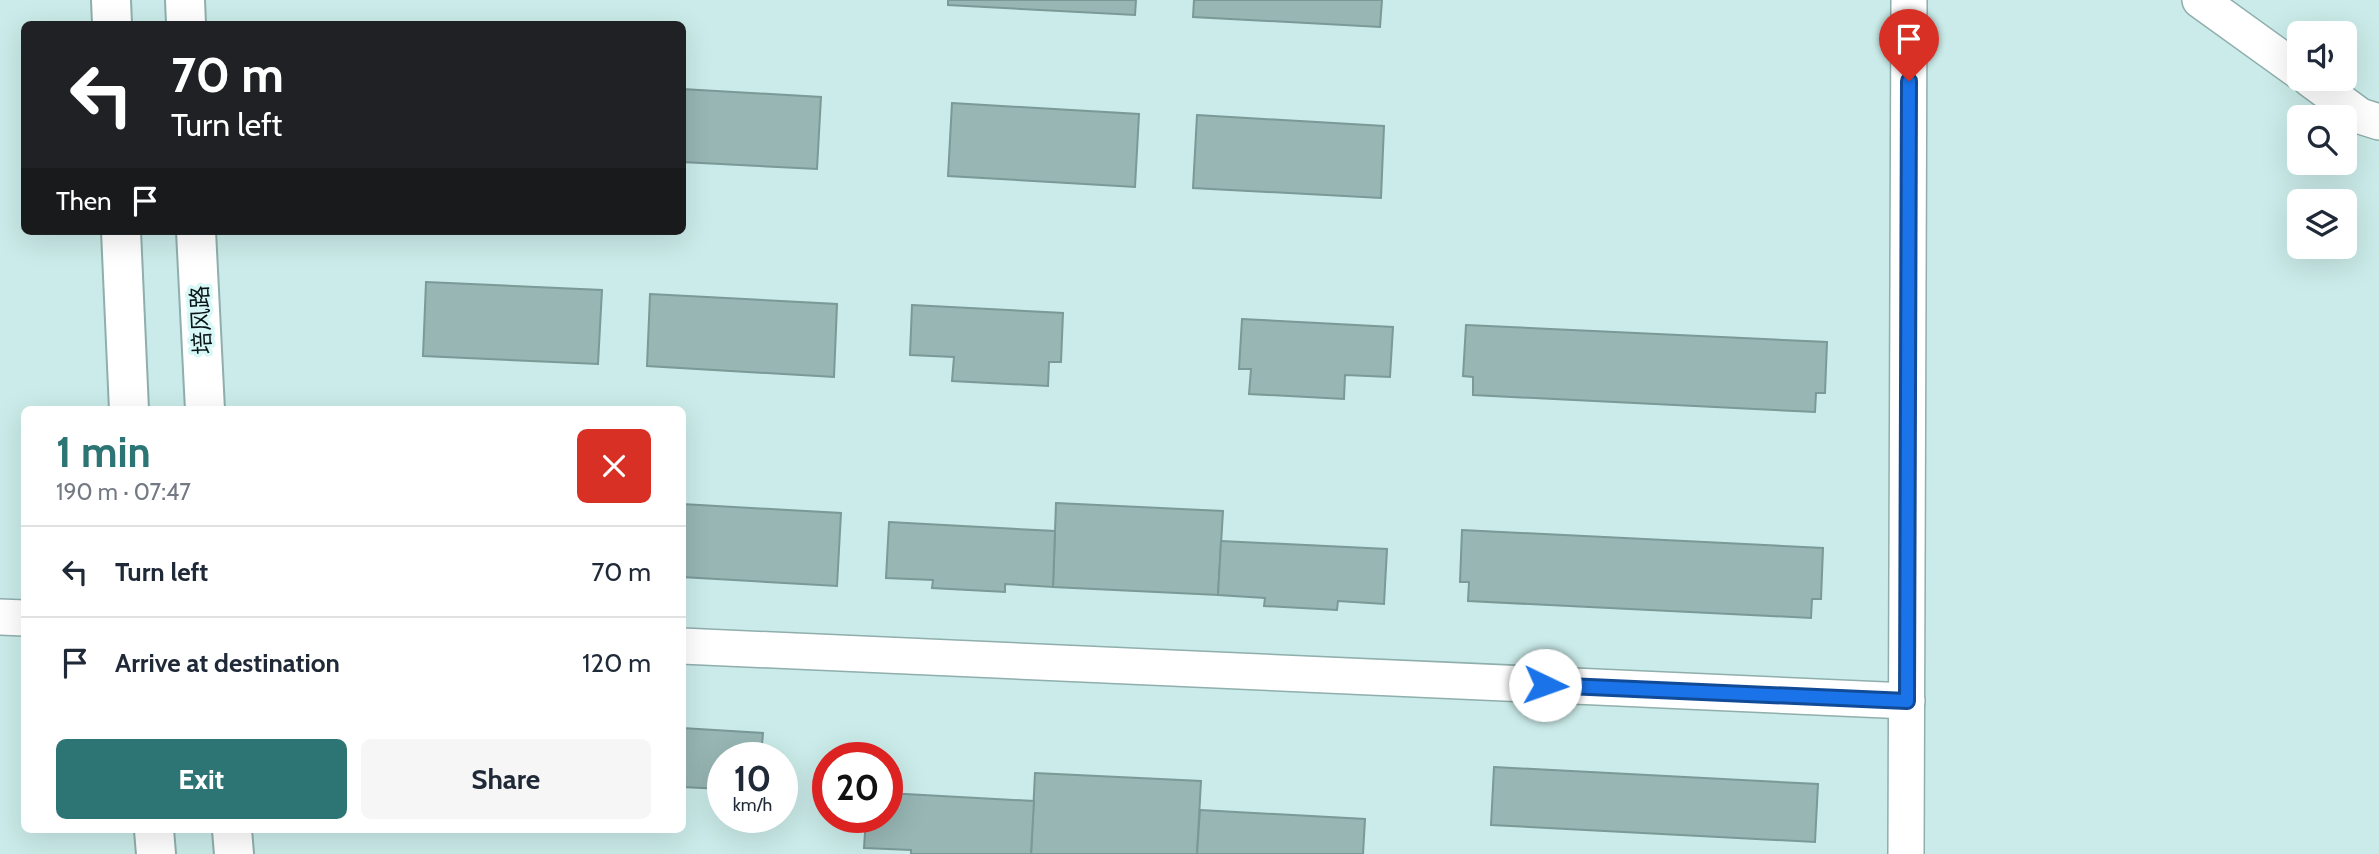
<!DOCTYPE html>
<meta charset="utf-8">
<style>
body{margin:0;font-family:Cabin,"Noto Sans SC",sans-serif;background:#f6f6f7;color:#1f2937;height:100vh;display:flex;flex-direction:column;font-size:26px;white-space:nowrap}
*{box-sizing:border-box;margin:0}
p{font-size:23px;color:#747a83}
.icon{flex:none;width:38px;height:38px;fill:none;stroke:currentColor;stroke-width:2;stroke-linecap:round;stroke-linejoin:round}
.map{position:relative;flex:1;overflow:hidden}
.side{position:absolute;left:21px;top:406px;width:665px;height:427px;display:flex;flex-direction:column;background:#fff;border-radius:10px;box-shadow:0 7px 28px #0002}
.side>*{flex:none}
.guide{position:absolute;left:21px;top:21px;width:665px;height:214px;border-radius:10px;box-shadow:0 7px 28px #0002;background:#202124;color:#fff;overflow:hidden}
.tools{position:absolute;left:2287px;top:21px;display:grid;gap:14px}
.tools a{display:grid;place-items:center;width:70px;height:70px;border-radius:10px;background:#fff;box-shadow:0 7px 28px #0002;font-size:35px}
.speed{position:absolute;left:707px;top:742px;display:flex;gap:14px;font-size:35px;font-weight:700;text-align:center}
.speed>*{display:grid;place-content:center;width:91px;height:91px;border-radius:50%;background:#fff;box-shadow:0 7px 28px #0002;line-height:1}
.speed small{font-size:18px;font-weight:400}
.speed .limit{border:10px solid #d22;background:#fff;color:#111}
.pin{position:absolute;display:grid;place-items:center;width:60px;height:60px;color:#fff;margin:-72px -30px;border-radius:50% 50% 50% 0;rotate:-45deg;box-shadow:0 0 7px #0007}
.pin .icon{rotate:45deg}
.me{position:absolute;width:77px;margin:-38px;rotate:93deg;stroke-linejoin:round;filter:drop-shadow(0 0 5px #0008)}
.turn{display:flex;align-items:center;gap:24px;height:147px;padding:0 35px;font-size:32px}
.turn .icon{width:91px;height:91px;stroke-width:2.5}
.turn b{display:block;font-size:49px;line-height:60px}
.then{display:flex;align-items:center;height:66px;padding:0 35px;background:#0003;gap:14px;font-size:26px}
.round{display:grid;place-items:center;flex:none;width:74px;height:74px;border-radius:10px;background:#f6f6f7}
.headline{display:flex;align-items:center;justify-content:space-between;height:119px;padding:0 35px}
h1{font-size:42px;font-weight:700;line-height:52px;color:#2c7574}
.cta{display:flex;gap:14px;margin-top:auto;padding:14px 35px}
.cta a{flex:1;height:80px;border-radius:10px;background:#2c7574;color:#fff;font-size:28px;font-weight:700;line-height:80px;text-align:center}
.cta a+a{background:#f6f6f7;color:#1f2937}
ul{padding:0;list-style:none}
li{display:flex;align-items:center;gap:21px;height:91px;padding:0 35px;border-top:2px solid #e0e1e3}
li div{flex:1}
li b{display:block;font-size:26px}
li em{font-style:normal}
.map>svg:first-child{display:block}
.building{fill:#97b6b4;stroke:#7a9997;stroke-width:2}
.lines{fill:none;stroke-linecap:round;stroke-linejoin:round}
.minor-casing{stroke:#8faeac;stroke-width:38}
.major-casing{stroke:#8faeac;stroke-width:42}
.minor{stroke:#fff;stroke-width:35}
.major{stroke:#fff;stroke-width:38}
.route-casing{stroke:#114b97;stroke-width:18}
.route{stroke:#1a73e8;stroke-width:12}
.labels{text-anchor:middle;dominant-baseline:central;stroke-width:7;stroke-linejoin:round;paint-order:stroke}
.street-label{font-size:23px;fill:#091515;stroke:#d7f8f6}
</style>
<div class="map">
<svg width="2379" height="854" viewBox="0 0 2379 854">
<rect width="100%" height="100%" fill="#caebe9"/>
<!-- building -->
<g class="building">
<path d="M948,0h188l-1,15 -187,-10z"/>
<path d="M1194,0h188l-2,27 -187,-10z"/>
<path d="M682,89l139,8 -4,72 -135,-7z"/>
<path d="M952,103l187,11 -4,73 -187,-11z"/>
<path d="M1197,115l187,11 -3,72 -188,-10z"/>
<path d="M426,282l176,8 -4,74 -175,-8z"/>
<path d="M650,294l187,10 -3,73 -187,-11z"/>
<path d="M912,305l151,8 -2,49h-12l-1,24 -96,-5 2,-24 -44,-2z"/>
<path d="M1242,319l151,8 -3,50 -45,-2 -1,24 -95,-5 2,-25h-12z"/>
<path d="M1466,325l361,17 -2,51h-9l-1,19 -342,-17v-18l-10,-1z"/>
<path d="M1056,503l167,8 -5,84 -165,-8z"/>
<path d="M682,504l159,9 -4,73 -155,-9z"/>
<path d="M889,522l166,9 -2,56 -48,-3v8l-73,-4 1,-8 -47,-2z"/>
<path d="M1462,530l361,18 -2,51h-9l-1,19 -343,-17 1,-19h-9z"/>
<path d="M1221,541l166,8 -3,55 -46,-3 -1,9 -73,-4 1,-8 -47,-3z"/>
<path d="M682,728l81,5 -2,25h-38v31l-41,-2z"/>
<path d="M1494,767l324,17 -3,58 -324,-17z"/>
<path d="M1035,773l166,8 -4,73h-166z"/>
<path d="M887,793l147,8 -3,53h-120v-4l-47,-2 2,-31h21z"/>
<path d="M1200,810l165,9 -2,35h-166z"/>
</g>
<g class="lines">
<defs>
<g id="minor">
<path d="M2200,0l100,72"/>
<path d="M2310,79l50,37 19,6"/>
<path d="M0,617l24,1"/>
<path d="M682,646l1225,55"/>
<path d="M1906,854l3,-854"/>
</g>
<g id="major">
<path d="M111,0l1,24"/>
<path d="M185,0l1,24"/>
<path d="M121,231l8,179"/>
<path d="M196,231l9,179"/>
<path d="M154,830l2,24"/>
<path d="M232,830l2,24"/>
</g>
</defs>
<!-- minor casing -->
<use href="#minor" class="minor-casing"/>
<!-- major casing -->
<use href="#major" class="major-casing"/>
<!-- minor -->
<use href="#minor" class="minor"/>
<!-- major -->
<use href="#major" class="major"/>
</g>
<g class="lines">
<defs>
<path id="route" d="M1545,685l362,16 2,-620"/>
</defs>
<!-- route casing -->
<use href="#route" class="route-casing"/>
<!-- route -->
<use href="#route" class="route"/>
</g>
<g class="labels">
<!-- street labels -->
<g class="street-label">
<text transform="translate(201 320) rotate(-93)">培风路</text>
</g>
</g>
</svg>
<div class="tools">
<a><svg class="icon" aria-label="sound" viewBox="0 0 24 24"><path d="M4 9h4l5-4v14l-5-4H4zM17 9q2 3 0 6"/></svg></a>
<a><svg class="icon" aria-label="search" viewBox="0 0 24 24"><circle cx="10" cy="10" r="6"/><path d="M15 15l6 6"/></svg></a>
<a><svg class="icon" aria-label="layers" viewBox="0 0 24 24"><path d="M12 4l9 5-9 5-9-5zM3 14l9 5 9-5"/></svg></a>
</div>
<div class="speed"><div>10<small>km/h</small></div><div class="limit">20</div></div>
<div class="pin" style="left:1909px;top:81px;background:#d93025"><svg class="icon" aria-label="arrive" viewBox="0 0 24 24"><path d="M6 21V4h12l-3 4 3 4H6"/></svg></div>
<svg class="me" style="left:1545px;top:685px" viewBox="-20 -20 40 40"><circle r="19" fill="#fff"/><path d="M0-13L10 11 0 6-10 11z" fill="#1a73e8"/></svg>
<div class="guide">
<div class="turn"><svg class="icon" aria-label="left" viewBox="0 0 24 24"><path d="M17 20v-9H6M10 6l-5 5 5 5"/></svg><div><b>70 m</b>Turn left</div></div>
<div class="then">Then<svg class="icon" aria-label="arrive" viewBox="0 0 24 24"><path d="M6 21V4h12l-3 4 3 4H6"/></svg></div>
</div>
<section class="side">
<div class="headline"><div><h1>1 min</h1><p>190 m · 07:47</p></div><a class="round" style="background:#d93025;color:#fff"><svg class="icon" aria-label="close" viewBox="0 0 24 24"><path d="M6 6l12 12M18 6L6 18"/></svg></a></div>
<ul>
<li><svg class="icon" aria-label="left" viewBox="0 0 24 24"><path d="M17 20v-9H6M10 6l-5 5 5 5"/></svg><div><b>Turn left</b></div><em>70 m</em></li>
<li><svg class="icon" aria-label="arrive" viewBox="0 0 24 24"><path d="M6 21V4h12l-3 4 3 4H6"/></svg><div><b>Arrive at destination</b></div><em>120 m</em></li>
</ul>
<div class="cta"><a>Exit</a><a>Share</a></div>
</section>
</div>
